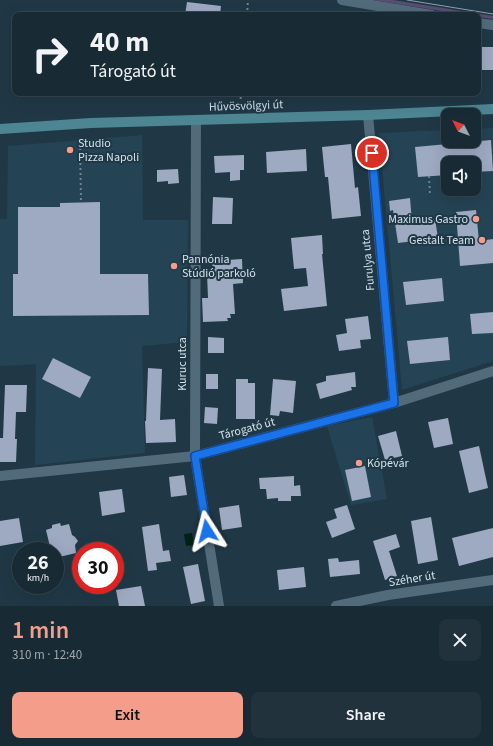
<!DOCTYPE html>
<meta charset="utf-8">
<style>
body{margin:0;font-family:"Source Sans 3",sans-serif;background:#21323c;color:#f1f3f6;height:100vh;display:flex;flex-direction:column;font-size:15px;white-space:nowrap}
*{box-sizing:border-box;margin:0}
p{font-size:13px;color:#9fa7ac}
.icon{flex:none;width:22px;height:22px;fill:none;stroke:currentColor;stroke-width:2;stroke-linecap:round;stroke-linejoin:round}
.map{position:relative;height:606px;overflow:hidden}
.details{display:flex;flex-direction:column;background:#182a34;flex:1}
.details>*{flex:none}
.banner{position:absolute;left:12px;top:12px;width:469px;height:84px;border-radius:8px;box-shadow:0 4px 16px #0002,0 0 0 1px #36464f;background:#182a34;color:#f1f3f6;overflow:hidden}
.needle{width:26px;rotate:312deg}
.buttons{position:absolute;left:441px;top:108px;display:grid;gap:8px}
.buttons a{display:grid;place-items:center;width:40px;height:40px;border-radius:8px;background:#182a34;box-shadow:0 4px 16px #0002,0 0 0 1px #36464f;font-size:20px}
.speed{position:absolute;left:12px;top:542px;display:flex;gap:8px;font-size:20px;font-weight:700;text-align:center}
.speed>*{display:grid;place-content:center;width:52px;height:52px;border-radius:50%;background:#182a34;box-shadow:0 4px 16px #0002,0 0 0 1px #36464f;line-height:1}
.speed small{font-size:10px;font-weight:400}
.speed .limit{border:6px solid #d22;background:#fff;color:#111}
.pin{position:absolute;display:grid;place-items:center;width:34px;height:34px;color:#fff;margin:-17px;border:2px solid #fff;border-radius:50%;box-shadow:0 1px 4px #0007}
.me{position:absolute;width:44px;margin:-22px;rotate:351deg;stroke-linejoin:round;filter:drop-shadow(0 0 3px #0008)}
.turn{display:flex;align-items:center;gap:14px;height:84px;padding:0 12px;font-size:18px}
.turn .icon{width:52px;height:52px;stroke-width:2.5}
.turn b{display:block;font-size:28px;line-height:34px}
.round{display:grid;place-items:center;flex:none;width:42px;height:42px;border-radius:8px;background:#21323c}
.headline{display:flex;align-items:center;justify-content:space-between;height:68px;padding:0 12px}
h1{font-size:24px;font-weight:600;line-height:30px;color:#f49d8b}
.primary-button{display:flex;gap:8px;margin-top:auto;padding:8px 12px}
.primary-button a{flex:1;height:46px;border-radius:8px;background:#f49d8b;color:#111;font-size:16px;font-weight:600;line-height:46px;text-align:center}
.primary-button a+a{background:#21323c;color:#f1f3f6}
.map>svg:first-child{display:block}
.built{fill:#244354;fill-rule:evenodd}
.green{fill:#594d73}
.water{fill:#002219}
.building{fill:#9ea9c2}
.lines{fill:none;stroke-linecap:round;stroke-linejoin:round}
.path{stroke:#718490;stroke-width:2;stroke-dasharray:2 3;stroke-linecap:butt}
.minor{stroke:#526b7a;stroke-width:10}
.secondary{stroke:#4e8593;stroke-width:10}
.tram{stroke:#8fa1ac;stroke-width:1}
.route-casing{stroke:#114b97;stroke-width:10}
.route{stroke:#1a73e8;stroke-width:7}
.poi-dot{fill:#f49d8b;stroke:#203846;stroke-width:1.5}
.labels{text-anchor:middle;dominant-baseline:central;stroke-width:4;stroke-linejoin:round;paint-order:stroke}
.street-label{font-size:12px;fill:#d3e1ea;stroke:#203846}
.poi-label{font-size:12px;fill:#d3e1ea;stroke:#203846;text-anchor:start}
</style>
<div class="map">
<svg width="493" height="606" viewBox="0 0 493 606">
<rect width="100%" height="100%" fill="#203846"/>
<!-- built -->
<g class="built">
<path d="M493,128v233l-91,29 -23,-257 69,-3v11h26v-12zM448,163h26v26h-26z"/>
<path d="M142,135l1,85h45l-1,122 -45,4 3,107 -110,12 1,-101 -36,2v-147h7l1,-73z"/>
<path d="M372,417l15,82 -36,6 -24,-79z"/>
</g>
<!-- green -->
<path class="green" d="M373,0h20l100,16v3l-15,-2v-2h-12z"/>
<!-- water -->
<path class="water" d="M192,533l2,12 -8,1 -2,-12z"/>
<!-- building -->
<g class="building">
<path d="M187,2l34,4 -1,9h-35z"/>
<rect x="478" y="47" width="15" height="23"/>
<path d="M491,140l2,31 -19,1v-9h-26v12l-30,2 -3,-30z"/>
<path d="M351,144l4,44 3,-1 3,29 -29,3 -4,-42h-3l-3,-30z"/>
<path d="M306,149l1,22 -40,2 -1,-21z"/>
<path d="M244,155v15h-4v10l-10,1v-9l-15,1 -1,-17z"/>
<path d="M178,169l1,14 -11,1v-3l-11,1v-12z"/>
<path d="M213,197l20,1 -1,26h-20z"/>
<path d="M410,198l2,24 23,-3 3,19 -40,5 -5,-33 -3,1 -1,-10z"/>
<path d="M100,202v72h48l1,41 -136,1v-42h5v-67h42v-4z"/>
<path d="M476,210l3,31 14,-2v24l-33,3 -4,-54z"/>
<path d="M322,235l1,19h-1l5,52 -43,5 -3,-22 27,-3 -2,-18 -12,1 -3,-31z"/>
<path d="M242,259l1,24 -10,1 2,30h-5l1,4h-4l1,3 -25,1 -1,-24h6l-1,-24h6l-1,-13z"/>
<path d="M442,278l2,23 -38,4 -3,-23z"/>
<path d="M493,312v21l-21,1 -2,-20z"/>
<path d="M368,316l3,23 -11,1 1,8 -22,3 -3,-16 11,-2 -2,-14z"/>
<path d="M208,337l16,1v15h-16z"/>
<path d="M448,337l2,23 -40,4 -3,-23z"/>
<path d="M53,358l38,19 -11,21 -38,-19z"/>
<path d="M148,368l14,1 -2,51 15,-1 1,23 -30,1 -1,-22h1z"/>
<path d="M355,372l1,15h-5l1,3 -32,9 -4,-15 10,-3v-5z"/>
<rect x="206" y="374" width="12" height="15"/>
<path d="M236,379h12v4h7v36h-19z"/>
<path d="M273,379l23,2 -3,32 -13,-2 -1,5 -9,-1z"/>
<path d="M5,385h22l-1,27h-10l-1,27h2l-1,23h-16v-24h3z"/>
<path d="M205,407l13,1 -1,16 -13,-1z"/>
<path d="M448,418l5,26 -19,4 -6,-26z"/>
<path d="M396,431l6,25 -17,4 -7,-24z"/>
<path d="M479,446l9,42 -19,5 -10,-42z"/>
<path d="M365,466l6,31 -19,4 -7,-31z"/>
<path d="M184,475l3,20 -16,2 -2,-20z"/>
<path d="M294,476v10l6,-1 1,11h-10v5h-13v-3l-11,1 -1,-10h-6l-1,-11z"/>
<path d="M122,489l3,23 -23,4 -3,-24z"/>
<path d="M239,505l3,22 -20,3 -3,-22z"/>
<path d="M347,505l8,24 -23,9 -6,-16 11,-4 -3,-9z"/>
<path d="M431,517l7,43 -20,4 -7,-43z"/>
<path d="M19,518l4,24 -23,4v-25z"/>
<path d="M60,523l1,3 8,-2 3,11 3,2 3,4 -3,4 1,8 -21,5v-7h-4l-5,-21 6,-2v-3z"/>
<path d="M159,524l4,27 6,-1 2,11 -15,2 1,7 -9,1 -6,-44z"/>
<path d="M493,528v29l-34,9 -7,-28z"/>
<path d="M396,534l4,13 -11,4 8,25 -12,4 -12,-39z"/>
<path d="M338,558l1,4 20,-2 1,14 -30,3 -2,-18z"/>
<path d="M198,564l7,37 -14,3 -8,-37z"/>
<path d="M304,567l2,20 -27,3 -2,-20z"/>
<path d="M141,586l4,20h-26l-3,-16z"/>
</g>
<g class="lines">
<!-- path -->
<g class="path">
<path d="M247,15l1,-15"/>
<path d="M240,109l1,-16"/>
<path d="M80,138l1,65"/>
<path d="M429,176l1,20"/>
</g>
<!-- minor -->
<g class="minor">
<path d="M342,0l90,15"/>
<path d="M478,23l15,2"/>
<path d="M368,115l26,288"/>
<path d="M196,120l-1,336 24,150"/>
<path d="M0,476l195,-20 199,-53 99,-32"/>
<path d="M336,606l52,-11 105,-15"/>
</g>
<!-- secondary -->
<path class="secondary" d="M0,129l91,-6 277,-8 125,-6"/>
<!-- tram -->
<path class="tram" d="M407,0l86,14"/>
</g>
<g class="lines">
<defs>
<path id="route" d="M207,531l-12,-75 199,-53 -22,-250"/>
</defs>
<!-- route casing -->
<use href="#route" class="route-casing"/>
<!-- route -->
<use href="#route" class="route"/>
</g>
<!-- markers -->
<g class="poi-dot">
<circle cx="70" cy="150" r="4"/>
<circle cx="476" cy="219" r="4"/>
<circle cx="482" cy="240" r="4"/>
<circle cx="174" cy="266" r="4"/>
<circle cx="359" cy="463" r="4"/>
</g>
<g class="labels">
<!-- street labels -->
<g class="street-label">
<text transform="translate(246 106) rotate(-2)">Hűvösvölgyi út</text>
<text transform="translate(368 260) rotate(-95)">Furulya utca</text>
<text transform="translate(182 364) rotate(-90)">Kuruc utca</text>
<text transform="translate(247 429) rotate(-15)">Tárogató út</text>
<text transform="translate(412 579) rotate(-9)">Széher út</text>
</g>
<!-- poi labels -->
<g class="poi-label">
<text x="78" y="143">Studio<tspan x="78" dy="14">Pizza Napoli</tspan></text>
<text x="468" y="219" text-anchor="end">Maximus Gastro</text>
<text x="474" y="240" text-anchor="end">Gestalt Team</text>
<text x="182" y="259">Pannónia<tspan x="182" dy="14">Stúdió parkoló</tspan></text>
<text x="367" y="463">Kópévár</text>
</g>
</g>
</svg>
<div class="buttons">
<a><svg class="needle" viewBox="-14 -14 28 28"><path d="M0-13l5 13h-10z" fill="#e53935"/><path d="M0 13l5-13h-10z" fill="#9fa7ac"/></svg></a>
<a><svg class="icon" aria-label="sound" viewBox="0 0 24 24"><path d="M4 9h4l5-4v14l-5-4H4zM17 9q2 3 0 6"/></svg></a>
</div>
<div class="speed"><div>26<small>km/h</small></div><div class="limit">30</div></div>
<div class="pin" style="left:372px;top:153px;background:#d93025"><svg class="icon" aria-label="arrive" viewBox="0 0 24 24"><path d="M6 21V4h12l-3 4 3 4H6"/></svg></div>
<svg class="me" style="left:207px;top:531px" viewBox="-20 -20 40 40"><path d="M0-17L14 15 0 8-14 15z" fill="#1a73e8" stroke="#fff" stroke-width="4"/></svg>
<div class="banner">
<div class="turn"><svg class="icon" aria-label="right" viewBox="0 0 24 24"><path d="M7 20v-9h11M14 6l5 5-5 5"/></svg><div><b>40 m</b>Tárogató út</div></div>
</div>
</div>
<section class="details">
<div class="headline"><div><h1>1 min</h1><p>310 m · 12:40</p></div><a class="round"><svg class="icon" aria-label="close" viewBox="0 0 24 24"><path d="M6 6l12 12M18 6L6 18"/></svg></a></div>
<div class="primary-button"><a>Exit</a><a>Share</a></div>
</section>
